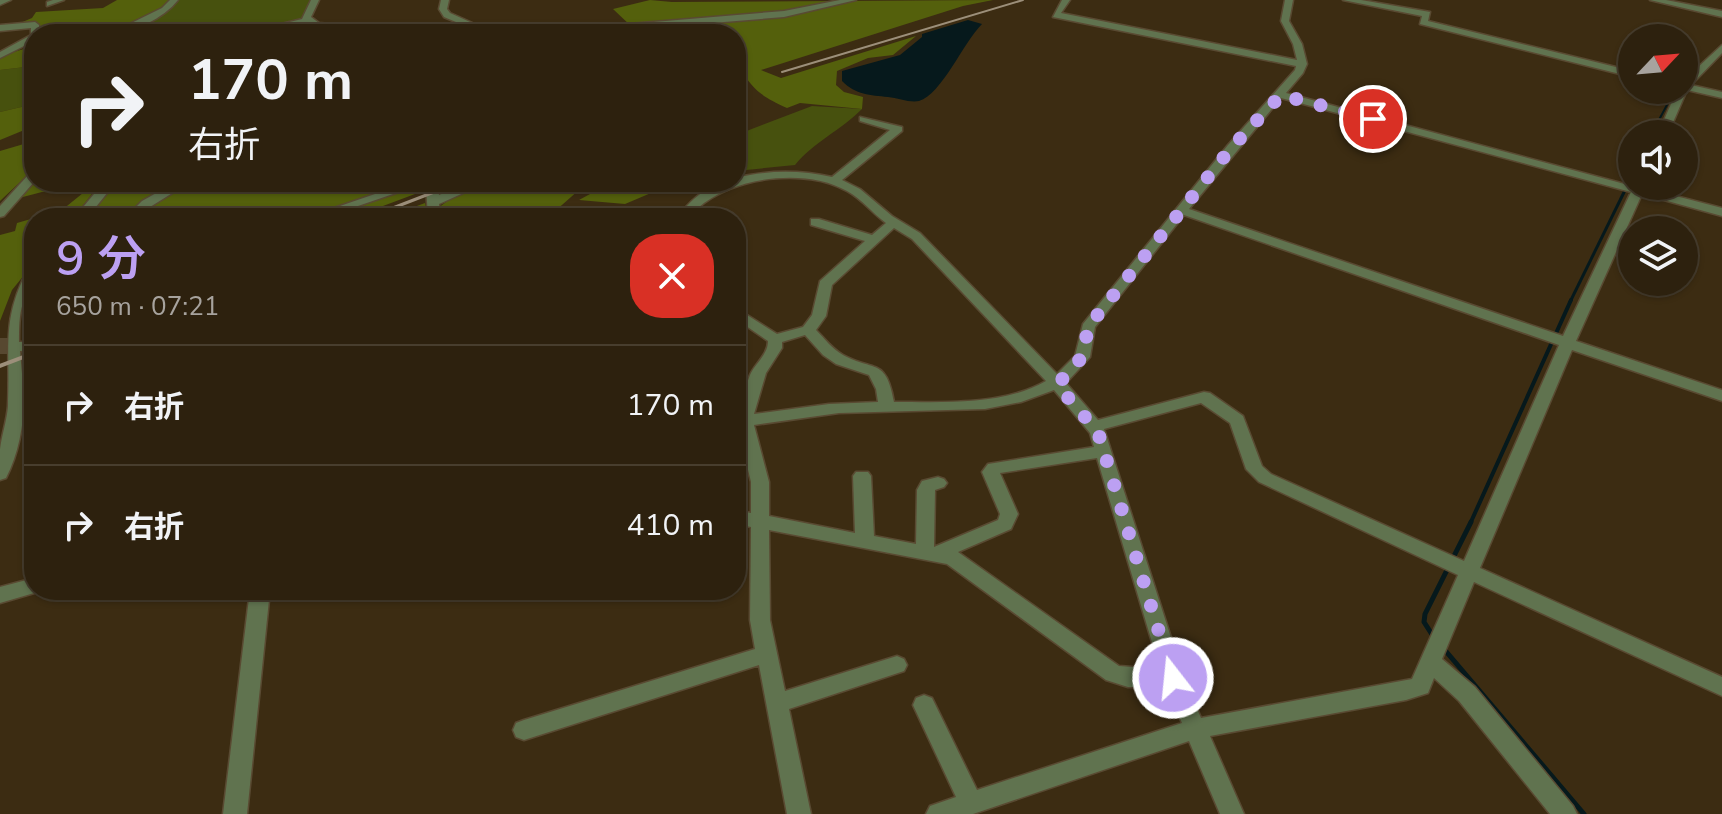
<!DOCTYPE html>
<html lang="ja">
<meta charset="utf-8">
<style>
body{margin:0;font-family:"Nunito Sans","Noto Sans JP",sans-serif;background:#392e1c;color:#f1f3f6;height:100vh;display:flex;flex-direction:column;font-size:30px;white-space:nowrap}
*{box-sizing:border-box;margin:0}
p{font-size:26px;color:#a7a39e}
.icon{flex:none;width:44px;height:44px;fill:none;stroke:currentColor;stroke-width:2;stroke-linecap:round;stroke-linejoin:round}
.map{position:relative;flex:1;overflow:hidden}
.details{position:absolute;left:24px;top:208px;width:722px;height:392px;display:flex;flex-direction:column;background:#2d210e;border-radius:32px;box-shadow:0 2px 6px #0004,0 0 0 2px #483e2e}
.details>*{flex:none}
.top-card{position:absolute;left:24px;top:24px;width:722px;height:168px;border-radius:32px;box-shadow:0 2px 6px #0004,0 0 0 2px #483e2e;background:#2d210e;color:#f1f3f6;overflow:hidden}
.needle{width:52px;rotate:64deg}
.fabs{position:absolute;left:1618px;top:24px;display:grid;gap:16px}
.fabs a{display:grid;place-items:center;width:80px;height:80px;border-radius:50%;background:#2d210e;box-shadow:0 2px 6px #0004,0 0 0 2px #483e2e;font-size:40px}
.pin{position:absolute;display:grid;place-items:center;width:68px;height:68px;color:#fff;margin:-34px;border:4px solid #fff;border-radius:50%;box-shadow:0 2px 8px #0007}
.me{position:absolute;width:88px;margin:-44px;rotate:344deg;stroke-linejoin:round;filter:drop-shadow(0 0 6px #0008)}
.turn{display:flex;align-items:center;gap:28px;height:168px;padding:0 32px;font-size:36px}
.turn .icon{width:104px;height:104px;stroke-width:2.5}
.turn b{display:block;font-size:56px;line-height:68px}
.round{display:grid;place-items:center;flex:none;width:84px;height:84px;border-radius:32px;background:#392e1c}
.headline{display:flex;align-items:center;justify-content:space-between;height:136px;padding:0 32px}
h1{font-size:48px;font-weight:600;line-height:60px;color:#bca0f2}
ul{padding:0;list-style:none}
li{display:flex;align-items:center;gap:24px;height:120px;padding:0 32px;border-top:2px solid #483e2e}
li div{flex:1}
li b{display:block;font-size:30px}
li em{font-style:normal}
.map>svg:first-child{display:block}
.green{fill:#47510e}
.forest{fill:#54600c}
.water{fill:#06191c}
.lines{fill:none;stroke-linecap:round;stroke-linejoin:round}
.stream-far3{stroke:#06191c;stroke-width:2}
.stream-far2{stroke:#06191c;stroke-width:3}
.stream-far1{stroke:#06191c;stroke-width:4}
.stream{stroke:#06191c;stroke-width:5}
.minor-tunnel{stroke:#574830;stroke-width:16;stroke-dasharray:16 8;stroke-linecap:butt}
.minor-casing{stroke:#594a32;stroke-width:3}
.minor{fill:#60734f;fill-rule:evenodd}
.rail-far2{stroke:#9c8f7a;stroke-width:2}
.rail-far1{stroke:#9c8f7a;stroke-width:3}
.rail{stroke:#9c8f7a;stroke-width:4}
.route{stroke:#bca0f2;stroke-width:14;stroke-dasharray:0 25.2}
</style>
<div class="map">
<svg width="1722" height="814" viewBox="0 0 1722 814">
<rect width="100%" height="100%" fill="#3c2c12"/>
<!-- green -->
<g class="green">
<path d="M177,0h135l-10,19 7,5 -3,4 -22,6 -5,-10 -67,10h-96z"/>
<path d="M34,66v38l-34,8v-42z"/>
<path d="M812,106l50,3c-21,21 -48,33 -67,56l-59,6v-30l8,-9z"/>
</g>
<!-- forest -->
<g class="forest">
<path d="M117,0h53l-6,7 -53,27h-31l12,-9 -53,9 1,-9 -20,-2 12,-5 4,-6 67,-4z"/>
<path d="M650,0l22,2 321,-2 -30,6 -202,64 20,8 135,-42 -23,19 -25,3 -31,13 -1,14 8,7 19,5 -1,12 -62,-6 -13,5c-26,-12 -33,-17 -48,-41h-3v-33h-103l-1,-7 -19,-18z"/>
<path d="M34,46v20l-34,4v-14z"/>
<path d="M34,104v22l-34,14v-28z"/>
<path d="M34,141v28l-34,32v-50z"/>
<path d="M34,182h67l-23,30 11,3 28,-33h330l-96,36h-317v45l-22,27 -12,31v-86l15,-4 2,-8 45,-13 21,-17 -41,-1 -23,6z"/>
<path d="M491,182h97l-34,30 -80,-6 -47,5 -1,7h-42l41,-15 2,8 11,-3 20,-15z"/>
<path d="M612,182h101l-19,9 -43,2 -26,11 -46,-4z"/>
</g>
<!-- water -->
<path class="water" d="M968,20l14,4c-19,19 -40,70 -63,77 -9,2 -21,-3 -31,-4 -18,-2 -32,-2 -46,-16v-10l58,-16 22,-18v-3z"/>
<g class="lines">
<!-- stream-far3 -->
<path class="stream-far3" d="M1653,131l22,-41"/>
<!-- stream-far2 -->
<g class="stream-far2">
<path d="M1652,134l2,-5"/>
<path d="M1570,302l62,-126"/>
</g>
<!-- stream-far1 -->
<path class="stream-far1" d="M1470,524l101,-224"/>
<!-- stream -->
<g class="stream">
<path d="M1433,636l-9,-14 1,-8 46,-92"/>
<path d="M1444,649l140,165"/>
</g>
<!-- minor-tunnel -->
<path class="minor-tunnel" d="M0,346h19"/>
<defs>
<g id="minor">
<path d="M0,0h11l-11,5z"/>
<path d="M53,0h11l-17,6v-4z"/>
<path d="M170,0h8c-14,18 -46,34 -69,34l53,-26z"/>
<path d="M311,0h8l-8,17 8,6 86,8 4,3c-23,0 -83,1 -101,-11l-27,6 1,5h-8l-1,-8 29,-7z"/>
<path d="M441,0h8l-2,9 3,4 47,21h-12l-8,-4 -41,4 32,-7 -24,-10 -5,-8z"/>
<path d="M840,0h16l-72,17 -207,17h-35l4,-3 238,-20z"/>
<path d="M1062,0h8l-9,13 236,47 -4,-16 -12,-23 4,-21h8l-4,21 13,23 5,20 -4,9 -17,20 346,93h14l-1,2 77,20v8l-80,-22 -66,147 146,49v11l-150,-51 -92,218 242,109v19l-248,-114 -32,77 33,28 98,119 4,8h-27l-91,-113 -25,-23 -6,15 -22,7 -196,36 34,78h-24l-31,-73 -216,73h-47l4,-8 26,-9 -43,-92 3,-7 8,-3 8,3 45,92 205,-67 -16,-36h-38l-22,-7 -159,-116 -178,-34 1,90 15,71 112,-35 7,3 3,6 -3,6 -115,38 22,105h-24l-28,-149 -235,75 -8,-3 -3,-7 3,-7 8,-3 231,-71 -5,-29 1,-93 -15,-3v-14l15,3v-31l-12,-49 -3,1c0,-19 7,-41 14,-59 5,-12 18,-20 18,-34l-32,-22v-11l41,26 26,-7 9,-12 8,-34 45,-40 -54,-16v-6h8l53,16 14,-12c-14,-10 -24,-24 -39,-32 -41,-24 -115,-14 -149,17v10h-12v-11c14,-15 29,-25 50,-25v-4c32,-8 64,-8 96,-1l58,-47 -30,-9v-4l42,10v4l-60,49 18,9 32,27 28,17 137,141 18,-18 8,-32 145,-179 67,-75 1,-4 -243,-49zM1281,98l350,94 -68,144 -374,-127zM1184,215l375,130 -95,216 -193,-87 -9,-8 -19,-50 -33,-23 -6,-1 -106,28 -32,-37 24,-26 5,-30zM894,228l18,11 134,142c-43,25 -104,21 -152,21 -8,-45 -20,-30 -51,-47 -11,-6 -18,-16 -27,-25l10,-14 6,-31zM805,335l18,20 13,9 33,11 7,14 2,13 -49,2 -75,10 12,-41 16,-25v-6zM1054,390l36,43 4,14 -106,17 -6,8 18,42 -2,6 -64,27 1,-57 9,-3 3,-4 -3,-4 -6,-2 -16,4 -5,9 -1,54 -42,-8 -3,-60 -3,-4h-12l-3,4 2,57 -86,-17v-34l-15,-57 85,-12 146,-4 36,-7zM1201,403l29,20 16,46 13,13 199,93 -46,104 -211,39 -17,-40 -80,-249zM1097,458l63,211 -41,-3 -161,-114 53,-23 7,-15 -18,-41z"/>
<path d="M1343,0h18l69,12 -2,9 204,50v6l-212,-53 2,-8z"/>
<path d="M1650,0h16l56,11v6z"/>
<path d="M35,22l4,3v9h-5v7l-34,17v-6l31,-17v-7l-31,3v-6z"/>
<path d="M1722,45v8l-31,32 31,7v6l-35,-8 -19,44h-10l19,-44h7v-10z"/>
<path d="M34,172v10l-30,34 -4,1v-11l30,-33z"/>
<path d="M104,182h12l-29,36h-13z"/>
<path d="M176,182h14l-40,25 -12,11h-13l17,-17z"/>
<path d="M410,182h18l-105,36h-18z"/>
<path d="M431,182h14l-7,5 1,8 33,-13h16l-49,22 1,14h-12l-2,-32z"/>
<path d="M34,266c0,15 -6,23 -11,37 -4,12 -4,25 -4,39h15v10l-14,-1 3,34 11,-4v12l-10,5c0,27 -6,57 -18,80l-6,2c0,-10 0,-21 0,-31 2,-15 7,-29 8,-43 3,-60 -8,-84 21,-139z"/>
<path d="M34,578v12l7,1 -41,12v-16z"/>
<path d="M250,590h20l-23,224h-24z"/>
</g>
</defs>
<!-- minor casing -->
<use href="#minor" class="minor-casing"/>
<!-- minor -->
<use href="#minor" class="minor"/>
<!-- rail-far2 -->
<path class="rail-far2" d="M782,72l241,-72"/>
<!-- rail-far1 -->
<path class="rail-far1" d="M367,218l93,-36"/>
<!-- rail -->
<path class="rail" d="M0,366l34,-13"/>
</g>
<g class="lines">
<!-- route -->
<path class="route" d="M1173,678l-75,-246 -41,-47 26,-29 5,-29 144,-180 49,-52 92,24"/>
</g>
</svg>
<div class="fabs">
<a><svg class="needle" viewBox="-14 -14 28 28"><path d="M0-13l5 13h-10z" fill="#e53935"/><path d="M0 13l5-13h-10z" fill="#a7a39e"/></svg></a>
<a><svg class="icon" aria-label="sound" viewBox="0 0 24 24"><path d="M4 9h4l5-4v14l-5-4H4zM17 9q2 3 0 6"/></svg></a>
<a><svg class="icon" aria-label="layers" viewBox="0 0 24 24"><path d="M12 4l9 5-9 5-9-5zM3 14l9 5 9-5"/></svg></a>
</div>
<div class="pin" style="left:1373px;top:119px;background:#d93025"><svg class="icon" aria-label="arrive" viewBox="0 0 24 24"><path d="M6 21V4h12l-3 4 3 4H6"/></svg></div>
<svg class="me" style="left:1173px;top:678px" viewBox="-20 -20 40 40"><circle r="17" fill="#bca0f2" stroke="#fff" stroke-width="3"/><path d="M0-11L8 9 0 5-8 9z" fill="#fff"/></svg>
<div class="top-card">
<div class="turn"><svg class="icon" aria-label="right" viewBox="0 0 24 24"><path d="M7 20v-9h11M14 6l5 5-5 5"/></svg><div><b>170 m</b>右折</div></div>
</div>
<section class="details">
<div class="headline"><div><h1>9 分</h1><p>650 m · 07:21</p></div><a class="round" style="background:#d93025;color:#fff"><svg class="icon" aria-label="close" viewBox="0 0 24 24"><path d="M6 6l12 12M18 6L6 18"/></svg></a></div>
<ul>
<li><svg class="icon" aria-label="right" viewBox="0 0 24 24"><path d="M7 20v-9h11M14 6l5 5-5 5"/></svg><div><b>右折</b></div><em>170 m</em></li>
<li><svg class="icon" aria-label="right" viewBox="0 0 24 24"><path d="M7 20v-9h11M14 6l5 5-5 5"/></svg><div><b>右折</b></div><em>410 m</em></li>
</ul>
</section>
</div>
